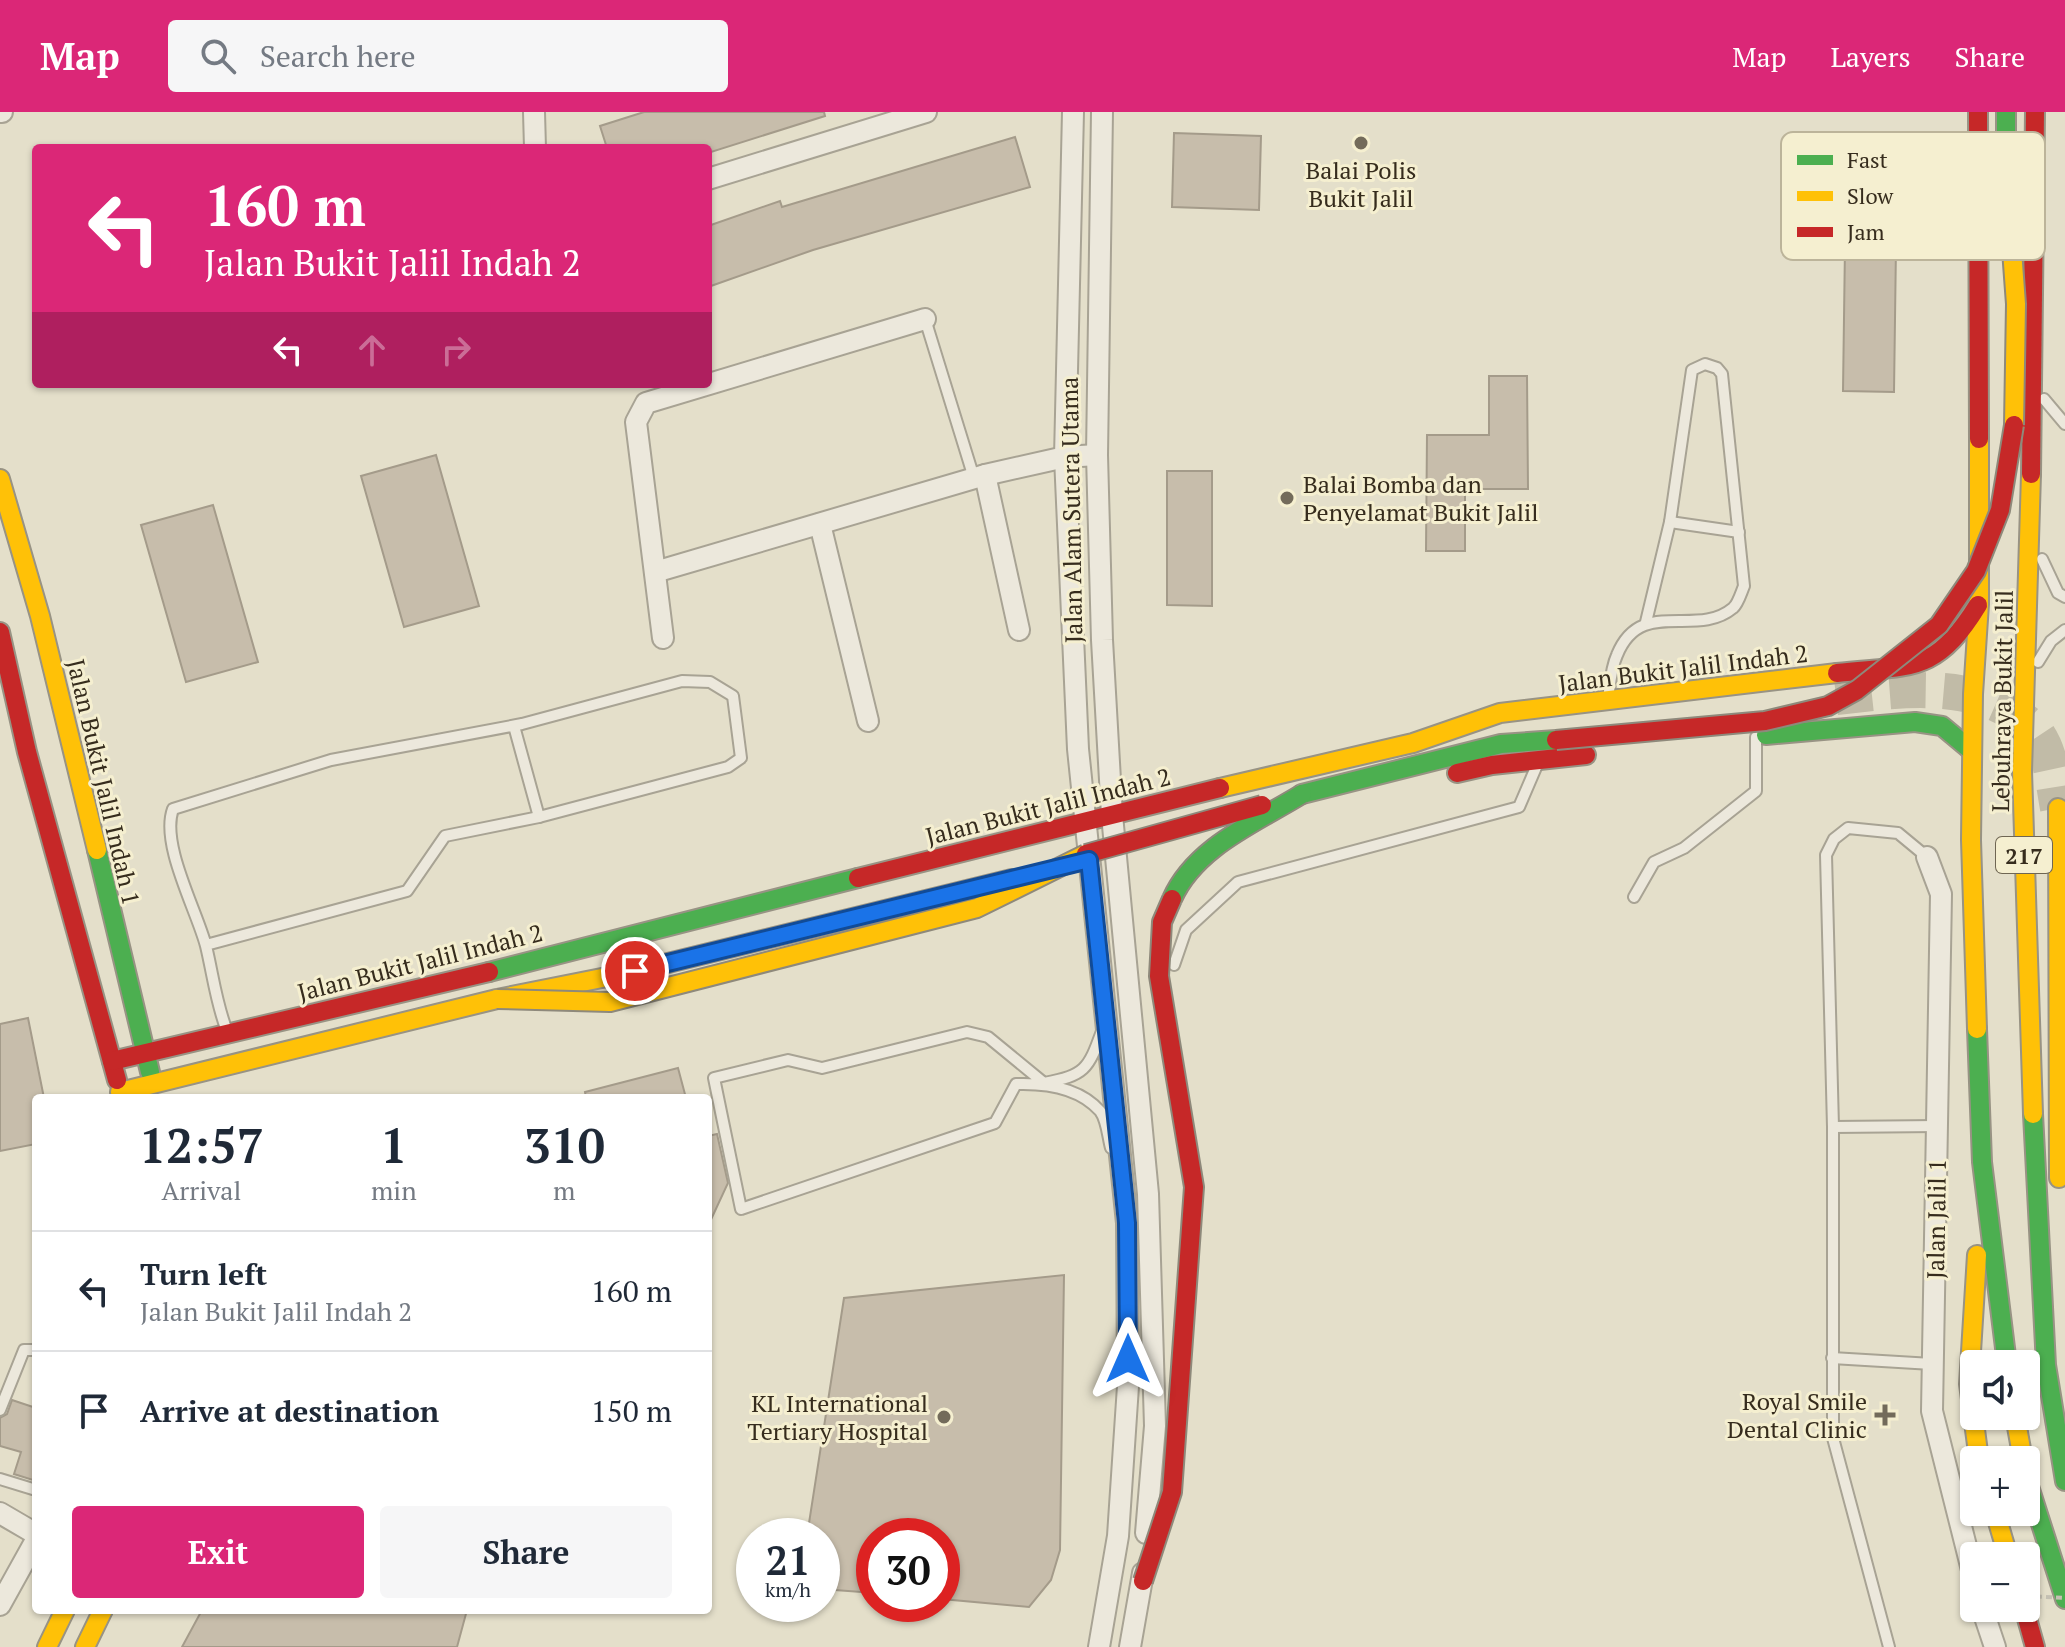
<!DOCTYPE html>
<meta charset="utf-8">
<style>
body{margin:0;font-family:"PT Serif",serif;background:#f6f6f7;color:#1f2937;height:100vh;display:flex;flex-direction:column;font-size:30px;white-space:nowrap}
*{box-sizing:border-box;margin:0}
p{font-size:26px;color:#747a83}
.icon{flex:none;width:44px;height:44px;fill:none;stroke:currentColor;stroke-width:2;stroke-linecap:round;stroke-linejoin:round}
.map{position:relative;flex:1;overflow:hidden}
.details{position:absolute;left:32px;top:982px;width:680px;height:520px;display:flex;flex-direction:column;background:#fff;border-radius:8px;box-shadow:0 2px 6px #0004}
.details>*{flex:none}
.guide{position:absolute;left:32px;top:32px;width:680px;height:244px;border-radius:8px;box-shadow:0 2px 6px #0004;background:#db2777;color:#fff;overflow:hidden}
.controls{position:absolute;left:1960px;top:1238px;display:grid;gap:16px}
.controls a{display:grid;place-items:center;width:80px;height:80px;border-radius:8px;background:#fff;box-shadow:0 2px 6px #0004;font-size:40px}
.speed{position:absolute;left:736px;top:1406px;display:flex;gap:16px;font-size:40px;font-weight:700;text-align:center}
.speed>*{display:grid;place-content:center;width:104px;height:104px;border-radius:50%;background:#fff;box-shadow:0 2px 6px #0004;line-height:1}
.speed small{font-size:20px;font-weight:400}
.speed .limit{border:12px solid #d22;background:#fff;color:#111}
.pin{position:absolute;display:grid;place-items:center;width:68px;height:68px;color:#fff;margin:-34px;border:4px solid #fff;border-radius:50%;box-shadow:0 2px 8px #0007}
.me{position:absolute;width:88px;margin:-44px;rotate:0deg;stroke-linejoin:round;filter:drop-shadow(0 0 6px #0008)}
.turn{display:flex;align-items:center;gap:28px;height:168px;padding:0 40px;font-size:36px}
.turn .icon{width:104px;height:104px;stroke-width:2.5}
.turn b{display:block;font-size:56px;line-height:68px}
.lanes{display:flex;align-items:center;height:76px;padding:0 40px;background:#0003;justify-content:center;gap:40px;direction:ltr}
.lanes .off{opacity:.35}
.eta{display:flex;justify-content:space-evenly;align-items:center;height:136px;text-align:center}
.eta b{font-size:48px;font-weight:600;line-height:56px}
.primary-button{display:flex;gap:16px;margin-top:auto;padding:16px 40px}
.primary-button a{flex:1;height:92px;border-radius:8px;background:#db2777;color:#fff;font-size:32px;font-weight:600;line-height:92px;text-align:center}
.primary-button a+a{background:#f6f6f7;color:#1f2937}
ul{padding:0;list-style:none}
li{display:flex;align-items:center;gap:24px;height:120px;padding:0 40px;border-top:2px solid #e0e1e3}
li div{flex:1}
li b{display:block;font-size:30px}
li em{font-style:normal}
header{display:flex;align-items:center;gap:48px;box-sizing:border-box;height:112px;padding:0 40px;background:#db2777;color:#fff}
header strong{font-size:38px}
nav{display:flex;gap:44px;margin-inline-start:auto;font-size:28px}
.search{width:560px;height:72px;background:#f6f6f7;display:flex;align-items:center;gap:20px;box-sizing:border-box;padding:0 28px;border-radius:8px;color:#747a83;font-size:30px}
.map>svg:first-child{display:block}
.building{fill:#c7bdab;stroke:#a49b8a;stroke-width:2}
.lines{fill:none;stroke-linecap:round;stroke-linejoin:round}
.highway-tunnel{stroke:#c1bba7;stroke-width:36;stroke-dasharray:36 18;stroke-linecap:butt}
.lane-casing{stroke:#a8a394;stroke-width:14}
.street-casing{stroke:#a8a394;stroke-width:24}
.fast-casing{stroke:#989384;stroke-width:22}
.slow-casing{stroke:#989384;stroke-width:22}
.jam-casing{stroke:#989384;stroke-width:22}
.lane{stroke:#ece8dc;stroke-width:10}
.street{stroke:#ece8dc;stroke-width:20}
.fast{stroke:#4caf50;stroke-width:18}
.slow{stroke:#ffc107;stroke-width:18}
.jam{stroke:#c62828;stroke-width:18}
.fast-bridge-casing{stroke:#8e897b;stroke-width:22;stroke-linecap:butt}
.slow-bridge-casing{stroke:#8e897b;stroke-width:22;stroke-linecap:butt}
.jam-bridge-casing{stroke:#8e897b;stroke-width:22;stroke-linecap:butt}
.path-bridge{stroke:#c4c0b3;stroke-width:4;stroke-dasharray:6 4;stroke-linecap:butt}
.fast-bridge{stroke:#4caf50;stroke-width:18}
.slow-bridge{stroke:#ffc107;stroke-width:18}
.jam-bridge{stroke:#c62828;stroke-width:18}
.route-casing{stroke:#114b97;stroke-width:20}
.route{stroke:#1a73e8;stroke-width:14}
.poi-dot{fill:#736b5a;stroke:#f5efd0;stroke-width:3}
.labels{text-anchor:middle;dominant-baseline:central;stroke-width:6;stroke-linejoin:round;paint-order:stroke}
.shield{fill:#f5efd0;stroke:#6f6653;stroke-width:2}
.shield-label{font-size:22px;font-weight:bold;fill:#362c1d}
.poi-label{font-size:24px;fill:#362c1d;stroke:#f5efd0;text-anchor:end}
.street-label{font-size:24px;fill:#362c1d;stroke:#f5efd0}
.key{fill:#f5efd0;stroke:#bcb49a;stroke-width:2}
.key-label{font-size:22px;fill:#362c1d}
</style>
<header>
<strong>Map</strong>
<div class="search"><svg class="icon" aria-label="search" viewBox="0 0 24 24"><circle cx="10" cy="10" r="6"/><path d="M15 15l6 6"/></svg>Search here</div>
<nav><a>Map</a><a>Layers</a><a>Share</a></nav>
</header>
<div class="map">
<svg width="2065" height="1535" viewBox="0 0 2065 1535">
<rect width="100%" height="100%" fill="#e4dfca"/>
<!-- building -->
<g class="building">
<path d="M644,0h180l1,4 -117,37v-5h-101l-7,-22z"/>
<path d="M1174,21l87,3 -2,74 -87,-3z"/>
<path d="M1015,25l15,50 -217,63 -105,37v-61l72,-25 2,6z"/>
<path d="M1846,61h51l-3,219 -51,-1z"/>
<path d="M1489,264h38l1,113h-63v62h-39l1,-116h62z"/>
<path d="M436,343l43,151 -75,21 -43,-151z"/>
<path d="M1167,359h45v135l-45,-1z"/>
<path d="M213,393l45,157 -72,20 -45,-157z"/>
<path d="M28,906l16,80h-8v46l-36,7v-127z"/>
<path d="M678,956l8,30h-100l-1,-6z"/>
<path d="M717,1022l11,49 -20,43v-90z"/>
<path d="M1064,1163l-4,275 -9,30 -22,27 -87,-8v-63h-68v57l-52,-4v-53h-15l37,-238z"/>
<path d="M12,1288l24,8v73l-22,-7 7,-22 -21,-6v-28l7,-4z"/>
<path d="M202,1498h265l-10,37h-275z"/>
</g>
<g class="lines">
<!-- highway-tunnel -->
<path class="highway-tunnel" d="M1836,585c64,-7 143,-20 195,30 20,19 22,55 27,81"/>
<defs>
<g id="lane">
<path d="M925,207l49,159"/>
<path d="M2044,287l21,25"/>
<path d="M1670,410l69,10"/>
<path d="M2042,447l16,34 7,4"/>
<path d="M2038,550l13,-21 14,-11"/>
<path d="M1608,587c2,-14 3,-31 9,-44 24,-59 79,-16 116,-47 5,-4 8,-15 11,-22l-22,-212 -5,-6 -12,-4 -13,6 -22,152 -24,100"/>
<path d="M514,614l25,91"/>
<path d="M1634,785l20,-35 30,-14 72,-57v-54"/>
<path d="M206,833l201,-54 38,-55 94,-19 189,-50 13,-9 -8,-62 -23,-14 -28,-1 -160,43 -191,36 -158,49c-13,35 24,102 33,137 7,29 10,57 21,85"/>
<path d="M1174,853l12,-35 52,-48 281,-75 18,-42"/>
<path d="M1102,919c-14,39 -17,44 -58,52l-56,-46 -21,-5 -145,36 -34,-8 -74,18 27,131 254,-86 21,-39c30,-1 63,3 84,27 7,9 8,26 11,37"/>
<path d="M1833,1015l105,-1"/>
<path d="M1832,1246l100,6"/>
<path d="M0,1298l24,-60h12"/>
<path d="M0,1367l36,11"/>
<path d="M1889,1535l-56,-209v-311l-7,-272 8,-16 14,-11 50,5 29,24"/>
</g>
<g id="street">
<path d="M0,0h2"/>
<path d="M534,0l1,36"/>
<path d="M1073,0l-8,345 13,292 49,474 1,163 -10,150 -19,111"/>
<path d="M1102,0l-5,343 5,185 10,175 36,379 7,232 -9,107"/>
<path d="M708,67l218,-67"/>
<path d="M985,363l34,155"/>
<path d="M820,412l48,197"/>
<path d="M655,460l330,-97 80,-18 32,-2"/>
<path d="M663,526l-27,-216 10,-19 279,-84"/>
<path d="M1927,745l14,37 -9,517 42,167"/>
<path d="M0,1401l36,21"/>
<path d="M0,1493l36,-65"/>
<path d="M1982,1496l13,39"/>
<path d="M1130,1535l13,-74"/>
</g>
<g id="fast">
<path d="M2006,0v57"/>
<path d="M1766,623l149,-13 27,4 30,25"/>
<path d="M1302,682l199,-50 55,-4"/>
<path d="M97,738l53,222"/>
<path d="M489,860l369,-94"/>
<path d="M627,861l385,-94"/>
<path d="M1977,917l5,133 25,202"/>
<path d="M2033,1002l13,251 19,116"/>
<path d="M2026,1365l39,122"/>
</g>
<g id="slow">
<path d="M2031,362l-9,297 11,343"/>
<path d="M0,367l40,137 57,234"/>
<path d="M1220,676l193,-45 87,-30 337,-40"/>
<path d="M2058,696l1,370"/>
<path d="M1977,917l-6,-189 2,-146 6,-90v-165"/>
<path d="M120,980l377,-93 130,-26"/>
<path d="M1977,1143l-8,129 10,76"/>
<path d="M2015,1304l8,44"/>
<path d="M1995,1400l13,44"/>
<path d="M47,1535l18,-37"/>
<path d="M85,1535l18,-37"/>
</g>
<g id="jam">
<path d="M1978,0l1,327"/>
<path d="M2031,362l4,-362"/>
<path d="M0,520l27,120 90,328"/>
<path d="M1837,561c74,-8 98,2 141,-68"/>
<path d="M1457,661l35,-8 94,-10"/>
<path d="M858,766l362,-90"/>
<path d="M112,949l377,-89"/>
<path d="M2024,1496l11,39"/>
</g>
</defs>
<!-- lane casing -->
<use href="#lane" class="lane-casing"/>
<!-- street casing -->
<use href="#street" class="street-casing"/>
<!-- fast casing -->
<use href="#fast" class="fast-casing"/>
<!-- slow casing -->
<use href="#slow" class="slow-casing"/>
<!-- jam casing -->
<use href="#jam" class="jam-casing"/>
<!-- lane -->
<use href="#lane" class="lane"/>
<!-- street -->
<use href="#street" class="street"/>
<!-- fast -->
<use href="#fast" class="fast"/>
<!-- slow -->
<use href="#slow" class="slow"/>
<!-- jam -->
<use href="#jam" class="jam"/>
<defs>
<path id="fast-bridge" d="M1172,787c23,-52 83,-76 130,-105"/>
<g id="slow-bridge">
<path d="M2006,57l10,135 -2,121"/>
<path d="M497,887l113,3 367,-94 109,-54"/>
</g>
<g id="jam-bridge">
<path d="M1556,628l209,-19 63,-15 29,-16 82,-65 37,-54 24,-61 14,-85"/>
<path d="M1086,742l176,-49"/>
<path d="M1143,1469l29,-89 22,-305 -35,-211 3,-54 10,-23"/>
</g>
</defs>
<!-- fast-bridge casing -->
<use href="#fast-bridge" class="fast-bridge-casing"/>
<!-- slow-bridge casing -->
<use href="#slow-bridge" class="slow-bridge-casing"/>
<!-- jam-bridge casing -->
<use href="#jam-bridge" class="jam-bridge-casing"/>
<!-- path-bridge -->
<path class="path-bridge" d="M2026,1484l39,2"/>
<!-- fast-bridge -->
<use href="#fast-bridge" class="fast-bridge"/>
<!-- slow-bridge -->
<use href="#slow-bridge" class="slow-bridge"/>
<!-- jam-bridge -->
<use href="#jam-bridge" class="jam-bridge"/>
</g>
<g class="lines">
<defs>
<path id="route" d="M635,859l454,-111 38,363 1,136"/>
</defs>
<!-- route casing -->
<use href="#route" class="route-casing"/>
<!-- route -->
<use href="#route" class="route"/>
</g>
<!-- markers -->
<g class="poi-dot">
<circle cx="1361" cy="31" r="8"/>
<circle cx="1287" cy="386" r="8"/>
<path d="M1881 1291h8v8h8v8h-8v8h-8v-8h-8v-8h8z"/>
<circle cx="944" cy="1305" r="8"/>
</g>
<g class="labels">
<!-- shield labels -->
<rect class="shield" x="1996" y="725" width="56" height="36" rx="6"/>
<g class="shield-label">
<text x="2024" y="743">217</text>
</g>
<!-- poi labels -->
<g class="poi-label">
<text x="1361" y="58" text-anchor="middle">Balai Polis<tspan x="1361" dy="28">Bukit Jalil</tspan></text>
<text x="1303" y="372" text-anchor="start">Balai Bomba dan<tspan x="1303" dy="28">Penyelamat Bukit Jalil</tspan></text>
<text x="1867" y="1289">Royal Smile<tspan x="1867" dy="28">Dental Clinic</tspan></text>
<text x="928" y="1291">KL International<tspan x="928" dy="28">Tertiary Hospital</tspan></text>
</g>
<!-- street labels -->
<g class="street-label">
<text transform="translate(1071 398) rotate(-91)">Jalan Alam Sutera Utama</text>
<text transform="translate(1683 556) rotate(-7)">Jalan Bukit Jalil Indah 2</text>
<text transform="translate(2002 589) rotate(-89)">Lebuhraya Bukit Jalil</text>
<text transform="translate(104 670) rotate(77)">Jalan Bukit Jalil Indah 1</text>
<text transform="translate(1048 694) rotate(-14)">Jalan Bukit Jalil Indah 2</text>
<text transform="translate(420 850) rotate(-14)">Jalan Bukit Jalil Indah 2</text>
<text transform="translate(1936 1107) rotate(-89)">Jalan Jalil 1</text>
</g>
</g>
<!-- legend -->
<rect x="1781" y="20" width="264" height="128" rx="12" class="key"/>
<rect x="1797" y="43" width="36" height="10" fill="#4caf50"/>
<rect x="1797" y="79" width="36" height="10" fill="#ffc107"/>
<rect x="1797" y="115" width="36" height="10" fill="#c62828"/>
<g class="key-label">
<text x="1847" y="56">Fast</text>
<text x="1847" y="92">Slow</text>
<text x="1847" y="128">Jam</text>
</g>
</svg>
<div class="controls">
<a><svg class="icon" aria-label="sound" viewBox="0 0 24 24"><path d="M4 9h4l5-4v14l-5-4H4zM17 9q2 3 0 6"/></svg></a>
<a>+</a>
<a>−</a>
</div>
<div class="speed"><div>21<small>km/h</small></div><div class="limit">30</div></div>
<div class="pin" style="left:635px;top:859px;background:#d93025"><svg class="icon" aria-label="arrive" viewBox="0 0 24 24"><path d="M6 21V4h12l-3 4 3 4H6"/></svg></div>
<svg class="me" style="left:1128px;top:1247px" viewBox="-20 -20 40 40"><path d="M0-17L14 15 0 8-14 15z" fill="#1a73e8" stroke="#fff" stroke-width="4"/></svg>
<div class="guide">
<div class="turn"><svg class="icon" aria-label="left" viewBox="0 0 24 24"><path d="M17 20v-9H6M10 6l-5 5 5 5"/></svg><div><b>160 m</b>Jalan Bukit Jalil Indah 2</div></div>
<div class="lanes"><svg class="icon" aria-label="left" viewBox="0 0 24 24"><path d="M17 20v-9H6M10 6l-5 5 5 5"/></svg><svg class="icon off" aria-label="ahead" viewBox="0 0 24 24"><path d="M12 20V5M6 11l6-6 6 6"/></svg><svg class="icon off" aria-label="right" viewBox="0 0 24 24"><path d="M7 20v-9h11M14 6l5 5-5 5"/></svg></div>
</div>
<section class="details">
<div class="eta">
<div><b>12:57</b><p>Arrival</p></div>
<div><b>1</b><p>min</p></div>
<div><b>310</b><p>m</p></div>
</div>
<ul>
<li><svg class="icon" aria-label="left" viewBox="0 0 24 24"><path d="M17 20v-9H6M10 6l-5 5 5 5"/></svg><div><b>Turn left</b><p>Jalan Bukit Jalil Indah 2</p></div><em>160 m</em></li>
<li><svg class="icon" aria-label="arrive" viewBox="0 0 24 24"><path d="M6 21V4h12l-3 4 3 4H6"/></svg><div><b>Arrive at destination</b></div><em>150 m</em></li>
</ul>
<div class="primary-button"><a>Exit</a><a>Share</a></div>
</section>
</div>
